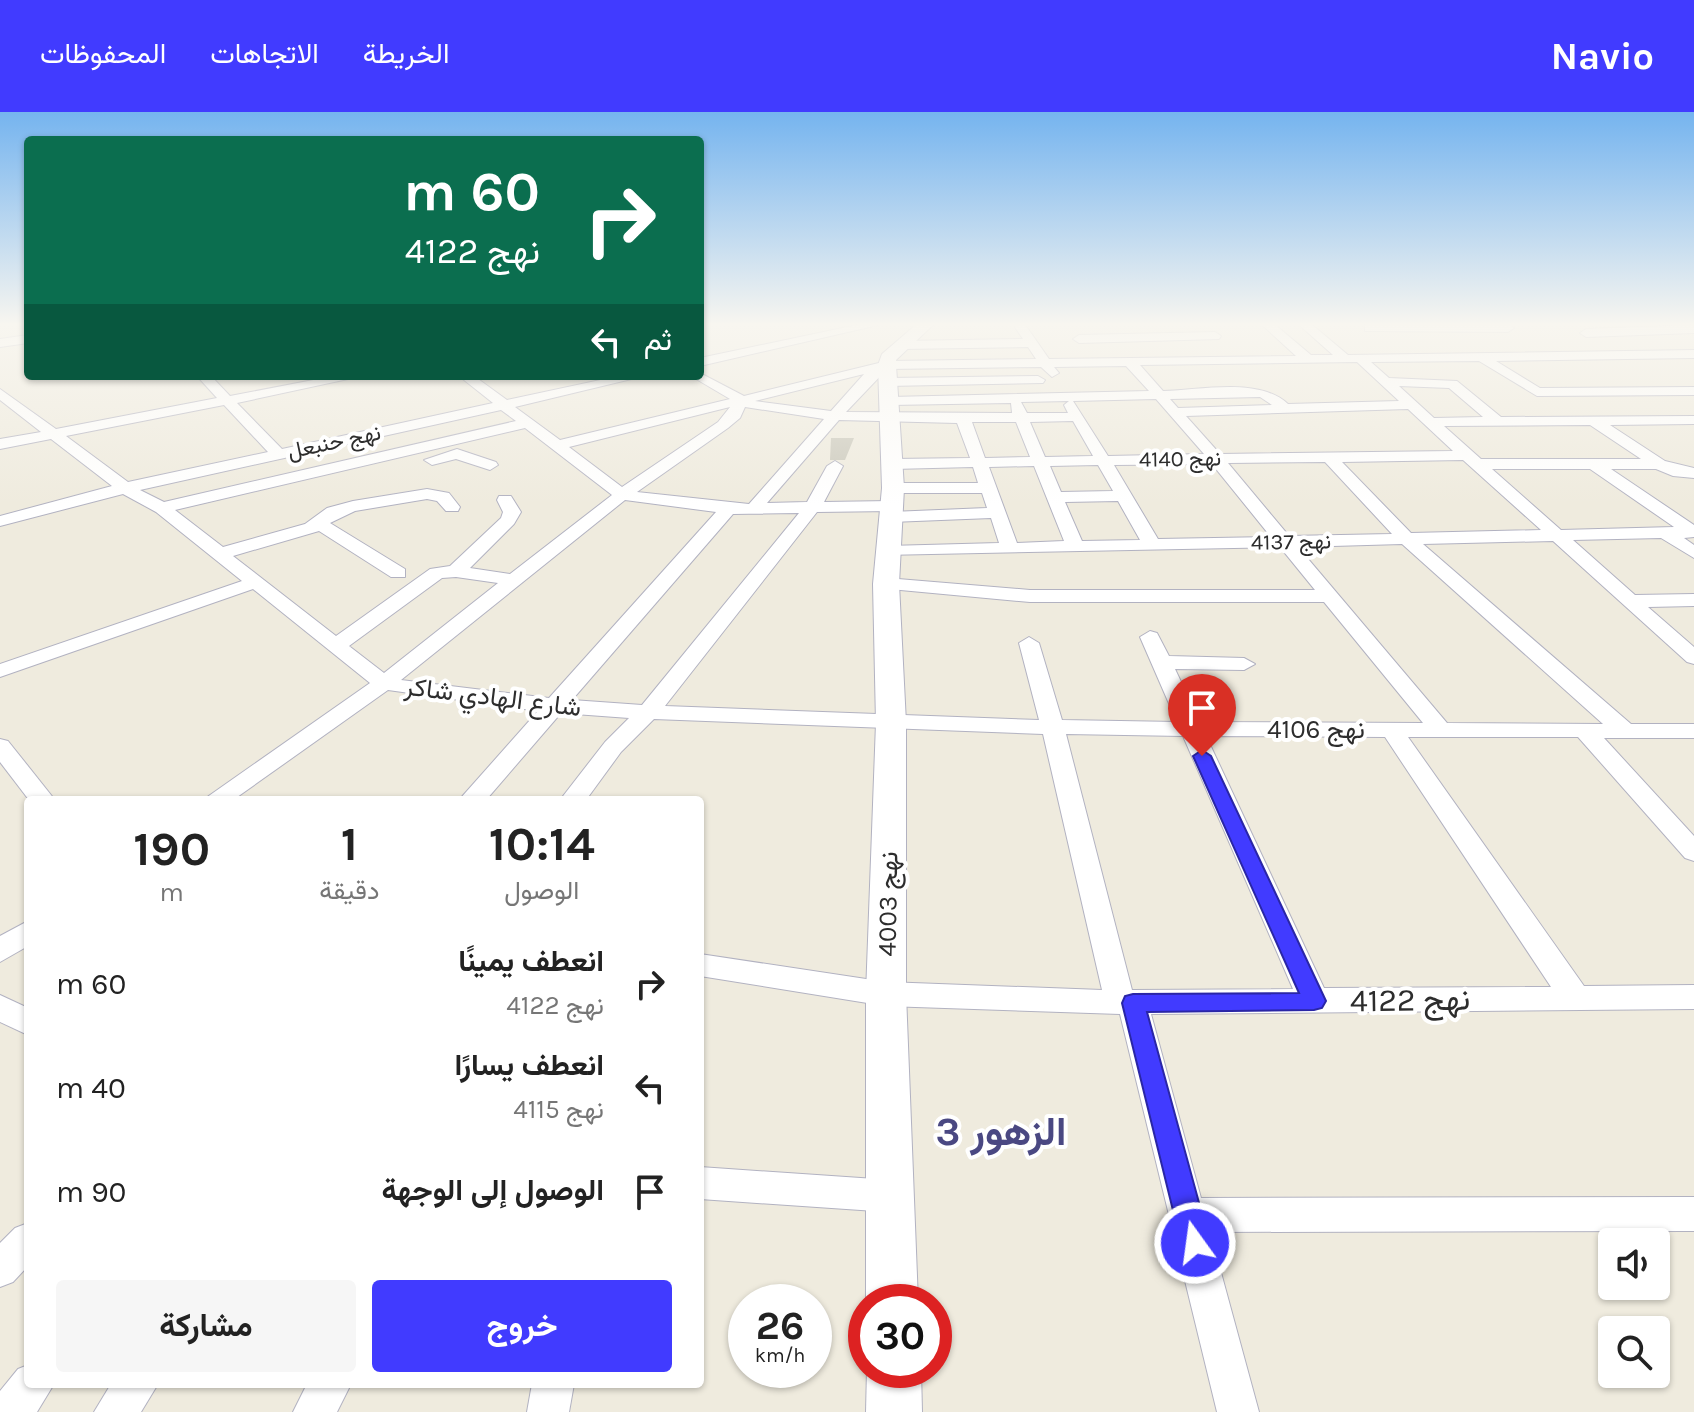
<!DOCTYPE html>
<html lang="ar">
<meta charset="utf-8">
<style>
body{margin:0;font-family:Karla,Vazirmatn,sans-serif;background:#f6f6f6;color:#222;direction:rtl;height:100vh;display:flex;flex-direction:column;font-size:30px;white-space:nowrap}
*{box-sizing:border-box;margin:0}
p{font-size:26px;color:#767676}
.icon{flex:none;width:44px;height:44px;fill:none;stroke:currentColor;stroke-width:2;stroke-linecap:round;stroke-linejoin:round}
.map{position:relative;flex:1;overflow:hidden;direction:ltr}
.side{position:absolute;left:24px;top:684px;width:680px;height:592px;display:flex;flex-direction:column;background:#fff;border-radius:8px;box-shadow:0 2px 6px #0004;direction:rtl}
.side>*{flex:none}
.guide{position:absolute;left:24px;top:24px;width:680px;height:244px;border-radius:8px;box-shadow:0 2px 6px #0004;direction:rtl;background:#0b6e4f;color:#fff;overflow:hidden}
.controls{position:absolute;left:1598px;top:1116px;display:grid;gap:16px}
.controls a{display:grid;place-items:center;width:72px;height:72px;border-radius:8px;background:#fff;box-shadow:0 2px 6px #0004;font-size:40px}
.speed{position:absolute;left:728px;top:1172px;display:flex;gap:16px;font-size:40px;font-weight:700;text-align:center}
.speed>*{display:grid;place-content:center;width:104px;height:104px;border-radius:50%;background:#fff;box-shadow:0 2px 6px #0004;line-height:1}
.speed small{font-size:20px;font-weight:400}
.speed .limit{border:12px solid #d22;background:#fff;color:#111}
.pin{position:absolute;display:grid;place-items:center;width:68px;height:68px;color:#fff;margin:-82px -34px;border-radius:50% 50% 50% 0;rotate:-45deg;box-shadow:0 0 8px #0007}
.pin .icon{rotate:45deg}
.me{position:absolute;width:88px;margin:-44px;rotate:346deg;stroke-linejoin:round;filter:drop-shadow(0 0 6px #0008)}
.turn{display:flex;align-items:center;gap:28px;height:168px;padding:0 32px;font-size:36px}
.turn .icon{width:104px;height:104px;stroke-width:2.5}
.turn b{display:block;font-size:56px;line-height:68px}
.then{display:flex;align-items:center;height:76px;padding:0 32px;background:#0003;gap:16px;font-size:30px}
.eta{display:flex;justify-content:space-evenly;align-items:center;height:136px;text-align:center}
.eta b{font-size:48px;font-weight:700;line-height:56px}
.button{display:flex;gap:16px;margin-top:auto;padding:16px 32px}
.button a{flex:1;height:92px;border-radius:8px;background:#413bff;color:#fff;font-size:32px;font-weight:700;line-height:92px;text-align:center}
.button a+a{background:#f6f6f6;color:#222}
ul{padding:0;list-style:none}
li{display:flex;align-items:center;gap:24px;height:104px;padding:0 32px}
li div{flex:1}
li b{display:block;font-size:30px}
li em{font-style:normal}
header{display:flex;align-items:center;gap:48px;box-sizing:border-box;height:112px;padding:0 40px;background:#413bff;color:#fff}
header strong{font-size:38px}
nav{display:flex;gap:44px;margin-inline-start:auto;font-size:28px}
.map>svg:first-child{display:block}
.building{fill:#cbc9bc}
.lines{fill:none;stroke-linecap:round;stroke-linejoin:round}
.street-casing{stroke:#b2b2c1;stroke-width:2}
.secondary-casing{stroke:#b2b2c1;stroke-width:2}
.street{fill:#fff;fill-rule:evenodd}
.secondary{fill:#fff;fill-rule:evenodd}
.route{fill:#413bff;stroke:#2a26a6;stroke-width:2}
.labels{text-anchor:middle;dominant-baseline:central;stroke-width:8;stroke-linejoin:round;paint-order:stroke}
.far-street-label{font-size:22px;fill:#2d2d2d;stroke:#fff}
.street-label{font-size:26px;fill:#2d2d2d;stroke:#fff}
.near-street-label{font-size:32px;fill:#2d2d2d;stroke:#fff}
.near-district-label{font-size:40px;font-weight:bold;fill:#4a4882;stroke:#fff}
</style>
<header>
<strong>Navio</strong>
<nav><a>الخريطة</a><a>الاتجاهات</a><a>المحفوظات</a></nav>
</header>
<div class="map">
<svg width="1694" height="1300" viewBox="0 0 1694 1300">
<rect width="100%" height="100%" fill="#efebde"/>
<!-- building -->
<path class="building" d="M831,326h23l-9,22h-15z"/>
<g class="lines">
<defs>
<g id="street">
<path d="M866,211h21l-187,43v-8z"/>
<path d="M1012,211h12l25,36 247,-3 -36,-33h13l38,32h22l-36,-32h13l38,32 346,-5v8l-198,3 44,27 154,-1v8l-157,1 -58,-35 -108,1 18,16 68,3 44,36 193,-1v8l-84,1 55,36 29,7v10l-21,-2 -17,-7h-45l83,56v12l-10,1 10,7v13l-33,-20 -88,2 62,55 59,-1v12l-46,1 46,40v17l-7,-2 -134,-121 -130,3 208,180h63v14h-90l90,98v25l-9,-3 -107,-121h-170l176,249 110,-1v24l-543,5 50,184 493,-1v34l-484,1 49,180h-42l-97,-398 -234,-8 -186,-30v-22l186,28 216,8 -59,-256 -389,-15 -33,33 -35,48h-26l45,-58 24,-24 -68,-5 -75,87h-27l79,-89 -150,-21 -155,110h-30l167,-117 -117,-94 -253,88v-13l242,-83 -86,-69 -33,-18 -123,32v-10l112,-30 -61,-47 -51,10v-10l41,-7 -41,-32v-11l56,40 161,-31 -20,-22h14l19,20 104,-20h28l-125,27 45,46 211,-46 -34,-27h15l33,24 112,-24h25l-129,31 45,33 170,-41 -39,-23h9v-3l44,23 143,-35 149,-2 -8,-12 -127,2 -6,-4 6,-4 122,-2zM1357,250l42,39 -111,3c-29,-27 -87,-14 -125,-13l-23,-26zM1126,254l23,25 -259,6 -7,4 7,4 121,-2 1,10 -166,-1 41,-43 154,-2 11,10 7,-4 -5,-6zM864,262l-33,37 -76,-10zM1399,274l50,2 34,29 -49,1zM1260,285l12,8 -94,3 -8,-9zM1156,287l48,55 -96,2 -35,-55zM1069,289l-5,4 4,8h-41l-6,-11zM224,293l44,47 -140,30 -62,-46zM730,295l-12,15 -96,65 -53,-40zM745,295l79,12 -75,85 -112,-12 91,-64 12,-10zM1408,297l45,42 -233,3 -34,-38zM501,298l15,11 -352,81 -24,-12zM839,308l118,3 13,35 -77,1 -8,5 8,5 80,-2 5,16h-85l-8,5 8,5h89l5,15 -96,4 -9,5 9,5 100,-4 8,25 -111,3 -6,1v8l398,-8 35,43h-285l-144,-12 -10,6 3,4 151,14h294l99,121 -223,-1 -25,-53 69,1 11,-6 -11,-6 -75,-2 -12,-23 -7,-2 -10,6 37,85 -115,-2 -23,-77 -10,-6 -10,6 20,77 -374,-14 152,-194 74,-1 8,-5 -8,-5 -67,1 19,-36 -8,-5 -8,5 -20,36 -40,1zM1073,309l20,35 -48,1 -15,-35zM972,310h44l14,35 -45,1zM1590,313l51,34h-160l-37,-33zM525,316l87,67 -102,79 -40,-6 44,-44 7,-12 -10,-16h-12l-2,4 6,12 -2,6 -51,48 -20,3 -94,67 -103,-80 86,-25 72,46h14v-8l-75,-46 25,-12 72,-12 10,2 9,10h12l2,-4 -11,-14 -22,-4 -74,12 -26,7 -22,16 -82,23 -48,-37zM1463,348l78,70 -130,3 -69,-71zM1325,350l67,72 -103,2 -61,-73zM1212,352l59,73 -113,2 -44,-74zM1098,353l15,26 -52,1 -11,-26zM1034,354l30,75 -47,2 -28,-76zM1492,357h98l84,58 -113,3zM625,388l91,12 -167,186 -148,-18zM1118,389l22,39 -58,1 -17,-39zM799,401l-157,192 -70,-5 161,-186zM1402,432l201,180 -156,-1 -149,-176zM456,465l42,6 -114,90 -35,-27 93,-68zM1066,622l117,2 110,253 -161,1zM1206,624l179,1 166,250 -227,1z"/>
<path d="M1369,212h139l6,4 -6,4 -143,-1v-6z"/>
<path d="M1694,213v8l-108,4 -6,-4 6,-4z"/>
<path d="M1215,220l6,4 -2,3 -140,4 -6,-4 6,-4z"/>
<path d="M28,223v8l-28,4v-8z"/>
<path d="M1038,264l7,4 -2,3 -156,3 -7,-4 7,-4z"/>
<path d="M457,337l39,13 2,3 -8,5 -34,-11 -24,6 -8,-5z"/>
<path d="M0,627l8,2 47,59h-26l-29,-38z"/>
<path d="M28,809v25l-28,16v-26z"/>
<path d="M0,883l28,13v27l-28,-13z"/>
<path d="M700,1055l190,13 13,4 5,12 -5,12 -13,4 -190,-13z"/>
<path d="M28,1111v43l-15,16 -13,5v-44l15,-15z"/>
<path d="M28,1253v19h26l-17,28h-37v-21l18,-22z"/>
<path d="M111,1272h47l-17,28h-47z"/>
<path d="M307,1272h44l-14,28h-44z"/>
<path d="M532,1272h42l-5,28h-42z"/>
</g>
<g id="secondary">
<path d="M918,211h17l-39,37v5l8,123 -5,96 7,139v271l12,308h-52v-308l10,-271 -3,-139 9,-96 -4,-123 4,-11z"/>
<path d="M867,1258h54l1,42h-56z"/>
</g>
</defs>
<!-- street casing -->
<use href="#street" class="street-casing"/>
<!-- secondary casing -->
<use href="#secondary" class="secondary-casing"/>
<!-- street -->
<use href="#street" class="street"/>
<!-- secondary -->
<use href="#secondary" class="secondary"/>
</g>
<!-- sky -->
<linearGradient id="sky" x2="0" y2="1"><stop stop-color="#75b4ef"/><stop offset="0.54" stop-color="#f8f6f0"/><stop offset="1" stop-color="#f8f6f0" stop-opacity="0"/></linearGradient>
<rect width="1694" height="393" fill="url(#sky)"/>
<!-- route -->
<path class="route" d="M1202,638l9,6 115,245 -4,7 -8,2 -167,2 63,231 -5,9 -10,4 -10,-4 -4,-9 -59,-240 3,-7 8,-2 166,-1 -106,-237z"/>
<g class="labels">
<!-- far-street labels -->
<g class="far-street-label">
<text transform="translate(334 330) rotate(-12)">نهج حنبعل</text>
<text transform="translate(1180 347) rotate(-1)">نهج 4140</text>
<text transform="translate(1291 430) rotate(-1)">نهج 4137</text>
</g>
<!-- street labels -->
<g class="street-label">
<text transform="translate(493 585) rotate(7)">شارع الهادي شاكر</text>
<text x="1316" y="617">نهج 4106</text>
<text transform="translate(888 792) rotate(-89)">نهج 4003</text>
</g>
<!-- near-street labels -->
<g class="near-street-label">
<text transform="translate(1410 888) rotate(-1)">نهج 4122</text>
</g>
<!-- near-district labels -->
<g class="near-district-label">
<text x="1001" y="1019">الزهور 3</text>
</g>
</g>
</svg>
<div class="controls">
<a><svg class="icon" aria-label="sound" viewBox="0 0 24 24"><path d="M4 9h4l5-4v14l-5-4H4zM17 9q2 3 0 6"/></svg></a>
<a><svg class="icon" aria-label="search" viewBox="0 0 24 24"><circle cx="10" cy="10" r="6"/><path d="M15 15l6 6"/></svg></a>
</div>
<div class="speed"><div>26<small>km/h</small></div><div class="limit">30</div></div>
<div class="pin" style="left:1202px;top:644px;background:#d93025"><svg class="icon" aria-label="arrive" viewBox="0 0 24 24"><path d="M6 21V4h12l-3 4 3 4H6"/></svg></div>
<svg class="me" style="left:1195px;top:1131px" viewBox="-20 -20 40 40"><circle r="17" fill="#413bff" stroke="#fff" stroke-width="3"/><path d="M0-11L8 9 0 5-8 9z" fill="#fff"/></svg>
<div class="guide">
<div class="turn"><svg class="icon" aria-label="right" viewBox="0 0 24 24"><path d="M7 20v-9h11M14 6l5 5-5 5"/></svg><div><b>60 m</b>نهج 4122</div></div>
<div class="then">ثم<svg class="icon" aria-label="left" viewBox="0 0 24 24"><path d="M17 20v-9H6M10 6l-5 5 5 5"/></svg></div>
</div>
<section class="side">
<div class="eta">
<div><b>10:14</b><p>الوصول</p></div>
<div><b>1</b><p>دقيقة</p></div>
<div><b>190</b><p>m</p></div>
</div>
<ul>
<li><svg class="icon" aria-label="right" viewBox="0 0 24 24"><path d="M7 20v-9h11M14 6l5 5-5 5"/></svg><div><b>انعطف يمينًا</b><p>نهج 4122</p></div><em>60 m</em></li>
<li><svg class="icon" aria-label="left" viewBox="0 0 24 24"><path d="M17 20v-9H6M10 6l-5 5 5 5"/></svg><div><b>انعطف يسارًا</b><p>نهج 4115</p></div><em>40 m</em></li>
<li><svg class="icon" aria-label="arrive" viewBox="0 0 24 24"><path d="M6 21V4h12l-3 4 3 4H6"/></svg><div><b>الوصول إلى الوجهة</b></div><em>90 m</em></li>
</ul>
<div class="button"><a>خروج</a><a>مشاركة</a></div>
</section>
</div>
